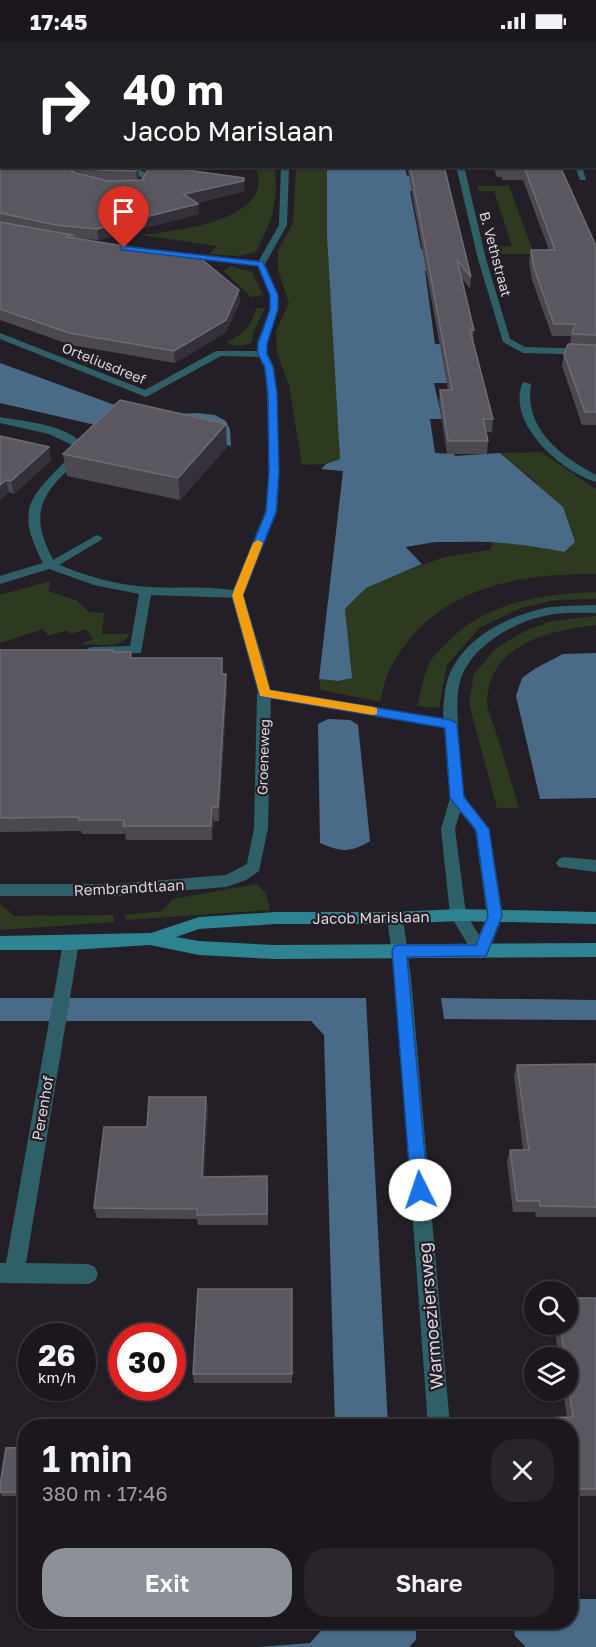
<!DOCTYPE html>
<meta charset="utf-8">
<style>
body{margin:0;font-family:"Golos Text",sans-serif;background:#28242a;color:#f1f3f6;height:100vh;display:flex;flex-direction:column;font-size:22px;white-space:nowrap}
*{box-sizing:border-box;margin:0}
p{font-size:20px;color:#a09fa4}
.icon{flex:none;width:33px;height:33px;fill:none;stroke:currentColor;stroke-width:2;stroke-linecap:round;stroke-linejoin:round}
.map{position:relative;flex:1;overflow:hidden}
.panel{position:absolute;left:18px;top:1377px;width:560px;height:210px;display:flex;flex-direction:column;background:#1b171d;border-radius:24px;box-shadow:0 2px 4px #0004,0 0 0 2px #39363b}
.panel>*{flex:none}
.hud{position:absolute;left:0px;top:0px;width:597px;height:126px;box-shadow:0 2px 4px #0004,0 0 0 2px #39363b;background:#202124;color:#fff;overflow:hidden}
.buttons{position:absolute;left:524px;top:1239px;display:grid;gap:12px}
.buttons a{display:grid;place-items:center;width:54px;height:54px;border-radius:50%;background:#1b171d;box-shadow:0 2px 4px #0004,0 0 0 2px #39363b;font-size:30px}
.speed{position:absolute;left:18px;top:1281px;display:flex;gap:12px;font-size:30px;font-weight:700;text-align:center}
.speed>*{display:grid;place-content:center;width:78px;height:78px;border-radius:50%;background:#1b171d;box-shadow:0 2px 4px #0004,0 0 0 2px #39363b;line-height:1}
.speed small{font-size:15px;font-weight:400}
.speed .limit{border:9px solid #d22;background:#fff;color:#111}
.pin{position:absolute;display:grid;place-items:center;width:51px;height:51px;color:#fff;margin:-62px -26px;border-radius:50% 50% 50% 0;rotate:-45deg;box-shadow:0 0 6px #0007}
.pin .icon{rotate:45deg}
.me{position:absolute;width:66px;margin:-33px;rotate:356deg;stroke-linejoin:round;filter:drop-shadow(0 0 4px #0008)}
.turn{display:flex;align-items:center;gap:21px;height:126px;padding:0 24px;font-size:27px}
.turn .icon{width:78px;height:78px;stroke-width:2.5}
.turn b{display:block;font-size:42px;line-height:51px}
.round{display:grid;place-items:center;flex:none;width:63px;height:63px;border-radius:24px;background:#28242a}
.headline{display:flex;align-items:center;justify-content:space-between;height:102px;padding:0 24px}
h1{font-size:36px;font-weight:600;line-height:45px}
.action{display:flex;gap:12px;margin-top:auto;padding:12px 24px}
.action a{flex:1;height:69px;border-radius:24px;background:#8c9099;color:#fff;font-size:24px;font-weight:600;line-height:69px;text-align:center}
.action a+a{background:#28242a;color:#f1f3f6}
.status{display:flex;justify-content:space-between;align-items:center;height:42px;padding:0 30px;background:#1b171d;direction:ltr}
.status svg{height:16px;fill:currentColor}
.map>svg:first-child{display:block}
.green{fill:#2e3a20}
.water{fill:#496b88}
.pier{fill:#241f27}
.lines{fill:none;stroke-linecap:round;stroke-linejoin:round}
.service{fill:#2f6068;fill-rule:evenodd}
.minor{fill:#2f6068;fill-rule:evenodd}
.tertiary{fill:#2f6068;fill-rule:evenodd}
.secondary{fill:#2d838f;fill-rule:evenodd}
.wall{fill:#4b4850}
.shaded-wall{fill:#35313a}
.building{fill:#5a5760;stroke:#6e6b73;stroke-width:1.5}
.route{fill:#1a73e8;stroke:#114b97;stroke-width:1.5}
.slow{fill:#f59e0b}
.labels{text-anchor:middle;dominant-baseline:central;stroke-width:4.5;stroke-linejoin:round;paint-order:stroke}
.far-street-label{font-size:14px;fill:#dad7dc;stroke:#241f27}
.street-label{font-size:15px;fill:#dad7dc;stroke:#241f27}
.near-street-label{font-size:18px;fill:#dad7dc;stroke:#241f27}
</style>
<div class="status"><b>17:45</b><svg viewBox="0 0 49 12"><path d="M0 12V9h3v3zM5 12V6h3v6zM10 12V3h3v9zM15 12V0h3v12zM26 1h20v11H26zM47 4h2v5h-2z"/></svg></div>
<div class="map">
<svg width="596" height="1605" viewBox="0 0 596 1605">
<rect width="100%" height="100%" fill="#241f27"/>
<!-- green -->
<g class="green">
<path d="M255,125h20l1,23 -4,27 -16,35 -18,4 -29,-2 8,-8 -75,-11c33,-4 137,-15 113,-68z"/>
<path d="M296,125h31l13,292 -14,5 -24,1 -13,-80 -12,-32 -1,-22 13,-28 -11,-33v-20l15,-27z"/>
<path d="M477,144h32l25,68h-36l-4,-7 18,-1 -18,-55h-15z"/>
<path d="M230,224l22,6 11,23 -12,2 -27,-26z"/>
<path d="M256,266h9l-12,25 -1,9c-9,5 -17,5 -25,0 16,-7 25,-17 29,-34z"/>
<path d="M541,410l55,37v85c-82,-1 -163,15 -205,93 -6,10 -8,24 -11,35l-59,-12 -2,-11 19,2 13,-3 -6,-69 21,-21 30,-13 48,-18 46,-7 2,-8 39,3 33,7 -28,-70 -36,-29z"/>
<path d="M51,539l-3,10 28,9 13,12 15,1 -2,21h28c-10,16 -32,10 -49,10l12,-5 -7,-10 -15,5 -4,-4 -18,6 -6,-7 -43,14v-48z"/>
<path d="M596,550v7l-41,1 -34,8 -42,20 -32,37 -8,43 -22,-2c4,-13 6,-31 13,-44 3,-6 10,-12 15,-17 38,-43 96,-51 151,-53z"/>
<path d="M596,574v9c-46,5 -108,19 -109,77 0,8 5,19 8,27 8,26 16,52 24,79h-22l-28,-104 5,-30 21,-25 30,-18 27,-10z"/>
<path d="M257,842l9,10 4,16 -144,10 -2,-5 38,-4 11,-12z"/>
<path d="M0,862l14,12 99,-1 1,7 -114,8z"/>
</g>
<!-- water -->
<g class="water">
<path d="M327,125h78l2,9h26l2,14 -25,1 11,58h25l6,21 -27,1 10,73 23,1 19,38h-43l8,36h-12l5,34 19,1 1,2 45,-3 63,54 12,35 -11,10c-52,-11 -105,-14 -158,-5l16,17 -56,24 -21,21 7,69 -14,3 -19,-2 24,-208 -22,-2 5,-5 14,-5 -13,-224z"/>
<path d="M0,321l123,45 54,6 21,-1 17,2 11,6 4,9 1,16 -108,-25 -10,8 -113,-26z"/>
<path d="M596,611v145l-56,1 -24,-103 6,-18 14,-10 27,-14z"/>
<path d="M328,677l22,1 8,5 12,116c-19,12 -30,11 -50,2l-2,-119z"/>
<path d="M0,956h366l22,428h-53l-11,-391 -13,-14h-311z"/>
<path d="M441,956l155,2v20l-152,-1z"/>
<path d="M570,1557h26v48h-70l-11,-11 -2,-14h57z"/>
<path d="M329,1580h87v18l-7,7h-150l51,-4z"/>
</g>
<!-- pier -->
<path class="pier" d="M435,500h57v3h-57l-23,4 13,14 -3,1 -16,-17z"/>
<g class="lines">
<!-- service -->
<g class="service">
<path d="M125,124h9l15,9 -6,13 -13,1v-4l8,-1 4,-6z"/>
<path d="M575,124h7l4,14h-6z"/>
<path d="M97,493l6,3 -2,2 -47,28h-8l-2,-3z"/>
<path d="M564,815l32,3v12l-37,-5 -3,-4 3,-4z"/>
</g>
<!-- minor -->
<g class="minor">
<path d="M456,124h8l22,93 24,80 15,8 71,2v6l-73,-2 -20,-11 -25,-83z"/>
<path d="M157,208l104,11 4,3 -4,3 -101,-13h-3z"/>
<path d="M0,291l145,57 71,-39h46l5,3 -5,3 -41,-1 -75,41 -146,-58z"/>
<path d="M523,340l8,2c-7,45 29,72 65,91v7c-35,-10 -91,-60 -73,-100z"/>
<path d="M0,375c27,5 65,7 84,28 0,10 -7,16 -14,23 -35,32 -38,53 -15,95 30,13 61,22 94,24 30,2 62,-2 92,5v6l-90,-3 -10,58 -53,1 -1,-3 1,-3 5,-1 37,-1 9,-52 -45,-9 -45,-16 -49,15v-8l43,-13c-31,-59 -9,-68 29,-109l2,-8 -25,-12 -49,-11z"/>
<path d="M596,563v8c-16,0 -31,-1 -47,2 -30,5 -69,26 -84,54 -9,16 -8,37 -7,55l-7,5 -5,-2c-5,-9 -2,-25 -1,-36 7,-47 58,-74 100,-83 17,-3 34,-2 51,-3z"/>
<path d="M264,647l7,4 -3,135 -9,43 -13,9 -20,7 -112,9h-114v-12h114l112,-9 21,-11 7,-36 3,-135z"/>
<path d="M395,870l6,2 2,4 8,60 39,448h-22l-33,-448 -8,-60 2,-4z"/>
<path d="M71,894l6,2 2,5 -53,320 62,1 7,3 3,7 -3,7 -7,3 -88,-1v-20h6l57,-320 2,-5z"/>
</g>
<!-- tertiary -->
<g class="tertiary">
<rect x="283" y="0" width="6" height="2"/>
<path d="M572,0h9l-12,2z"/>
<path d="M281,124h8l-2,59 -22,39 13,31v14l-11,34v11l7,13 3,26 2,91 -2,28 -34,83 22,71 5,24 186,31 8,76 25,32 14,87 -16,40 -6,2 -6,-2 -25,-41 -9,-86 9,-31 -6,-70 -185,-32 -28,-101 34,-83 4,-28 -2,-91 -3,-26 -7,-13v-11l13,-34v-14l-13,-31 22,-39zM460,770l15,18 12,86 -8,19 -13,-21 -11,-85z"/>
</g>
<!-- secondary -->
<path class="secondary" d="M458,867l138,3v12l-138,-3 -63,3h-119l-77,5 -23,8 23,4 75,4 322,-2v14l-322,2 -75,-4 -49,-10 -79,5h-71v-14l151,-3 48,-16 77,-5h119z"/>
</g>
<!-- wall -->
<g class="wall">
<path d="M0,0h272v2h-270v122l74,7 10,2 -11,-4 -6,-5h67l3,13 -1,1h4l5,-8 -8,-6h34l-4,2 76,23 -49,12 2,1 1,10 -101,26 -24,-2 166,64 -14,30 -51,31 -104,-18 -71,-25z"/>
<path d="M407,124h37l27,111 -1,12 -8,-11 12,52 -1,11 20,78 -1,13h-6l2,9 -1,13h-40l-8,-52 1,-12h8z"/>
<path d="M493,124h67l36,80v179h-14l-20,-59 2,-12 6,-10 1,-8h-19l-20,-56 -3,-18 2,-12h18l-26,-70h-21v-3h-5z"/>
<path d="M0,394l51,24 -37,34 -5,-2 -9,8z"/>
<path d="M227,405l-47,53 -113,-24 -4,-22z"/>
<path d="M0,608l131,2 1,6 94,16 1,14 -8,133h-5l-2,19h-86l-1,-6h-43l-1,-3 -81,1z"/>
<path d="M517,1023l79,6v146h-60l-1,-5h-22l-6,-51 3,-11h13l-9,-74z"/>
<path d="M206,1055l2,11 -4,68 64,10v39h-70l-1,-6 -100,-1 -3,-10 53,-81z"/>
<path d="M292,1247v94h-98l-1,-9z"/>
<path d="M596,1256v198h-26v-70h-30l4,-8 23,-1 -4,-27h4v-32h-8l-4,-27 2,-3v-4h10z"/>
<path d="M26,1405v49h-24l-2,-3v-8z"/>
</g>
<!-- shaded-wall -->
<g class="shaded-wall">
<path d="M415,0h31l-5,2h-31z"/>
<path d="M138,126l1,11 -2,3 -1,-11z"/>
<path d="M244,139l1,10 -60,14 -1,-11z"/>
<path d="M198,162l1,10 -101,26 -1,-11z"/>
<path d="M239,248l1,12 -14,30 -51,31 -1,-12z"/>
<path d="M226,382l1,23 -47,53 -2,-22z"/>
<path d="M49,405l2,13 -37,34 -3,-13z"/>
<path d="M6,438l3,12 -9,8v-15z"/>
<path d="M226,632l1,14 -8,133 -1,-14z"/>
<path d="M212,765l2,14 -2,19 -1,-14z"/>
<path d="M206,1055l2,11 -4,79 -2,-10z"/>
</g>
<!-- building -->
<g class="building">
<rect x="0" y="0" width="272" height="2"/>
<path d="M454,0h78l1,2h-78z"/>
<rect x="0" y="9" width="2" height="47"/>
<path d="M0,63h2v61h63l11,7 32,8 34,-1 8,-14h8l86,12v3l-60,13 14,10 -101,25 -41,-4 -56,-12z"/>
<path d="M89,124h47l2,2 -2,3 -37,-1z"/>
<path d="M410,124h34l27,111 -14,-17 17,70h-4l23,89h-10l5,22h-40l-8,-51h12z"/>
<path d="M498,124h62l36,80v89l-24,-1 3,-10h-21l-20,-56 -3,-18h24l-30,-81h-21l-1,-2z"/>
<path d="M0,180l72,13 -5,2 133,21 39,32 -13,30 -52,31 -105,-18 -69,-24z"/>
<path d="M568,302l28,1v67h-11l-21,-58z"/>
<path d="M120,358l106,24 -48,54 -115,-24z"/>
<path d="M0,394l49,11 -38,34 -5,-1 -6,5z"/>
<path d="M0,608h113v2h18l-1,6h92v16h4l-8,133h-6l-1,19h-88l1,-6h-45v-3l-79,1z"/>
<path d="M595,1022l1,7v136l-56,-1 -1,-5h-22l-7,-51h19l-12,-85z"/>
<path d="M149,1055h57l-4,80 65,-1v38l-70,1v-6l-103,-1 10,-81h43z"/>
<path d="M198,1247h94v85h-99z"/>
<path d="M567,1256h29v191h-26v-63h-25l-1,-8 29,-1 -6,-43v-16h-2l-5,-34h7z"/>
<path d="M26,1405v45h-26v-7l6,-37z"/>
</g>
<!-- route -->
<path class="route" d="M121,204l142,16 15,33v14l-11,35v10l6,13 4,26 2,79 -3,40 -33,83 27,95 181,30 6,4 7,73 25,32 13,87 -16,40 -79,1 21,233 -2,6 -6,2 -7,-2 -2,-6 -19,-239 2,-5 5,-1h77l12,-29 -12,-86 -26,-32 -5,-70 -185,-32 -28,-101 34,-83 3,-40 -1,-79 -3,-26 -7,-13v-10l12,-35v-14l-12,-29 -134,-16h-3z"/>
<!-- slow -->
<path class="slow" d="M258,498l5,3 -20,52 27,95 103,17 4,1v6l-4,1 -113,-19 -28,-101 21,-52z"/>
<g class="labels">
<!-- far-street labels -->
<g class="far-street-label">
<text transform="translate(496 212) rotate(75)">B. Vethstraat</text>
<text transform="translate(104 321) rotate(22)">Orteliusdreef</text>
<text transform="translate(263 715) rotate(-88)">Groeneweg</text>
</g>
<!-- street labels -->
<g class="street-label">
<text transform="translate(129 845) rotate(-3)">Rembrandtlaan</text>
<text transform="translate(371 875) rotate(-1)">Jacob Marislaan</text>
<text transform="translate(42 1066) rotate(-80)">Perenhof</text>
</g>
<!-- near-street labels -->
<g class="near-street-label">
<text transform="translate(430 1274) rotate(-95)">Warmoeziersweg</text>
</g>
</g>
</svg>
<div class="buttons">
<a><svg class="icon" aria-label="search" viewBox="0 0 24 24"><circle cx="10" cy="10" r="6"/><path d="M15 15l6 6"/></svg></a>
<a><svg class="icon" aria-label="layers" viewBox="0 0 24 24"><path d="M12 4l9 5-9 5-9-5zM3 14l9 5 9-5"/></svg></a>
</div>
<div class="speed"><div>26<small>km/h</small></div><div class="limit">30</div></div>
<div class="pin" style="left:124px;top:206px;background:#d93025"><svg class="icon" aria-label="arrive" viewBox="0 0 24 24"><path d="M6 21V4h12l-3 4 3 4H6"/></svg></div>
<svg class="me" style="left:420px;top:1148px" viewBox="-20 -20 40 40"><circle r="19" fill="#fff"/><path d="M0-13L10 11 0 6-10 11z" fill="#1a73e8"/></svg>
<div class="hud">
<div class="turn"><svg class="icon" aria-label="right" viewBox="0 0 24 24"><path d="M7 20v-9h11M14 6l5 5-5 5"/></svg><div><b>40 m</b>Jacob Marislaan</div></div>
</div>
<section class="panel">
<div class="headline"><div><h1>1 min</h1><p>380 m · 17:46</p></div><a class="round"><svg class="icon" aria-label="close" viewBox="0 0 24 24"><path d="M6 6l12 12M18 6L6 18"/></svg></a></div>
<div class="action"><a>Exit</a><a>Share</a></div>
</section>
</div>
